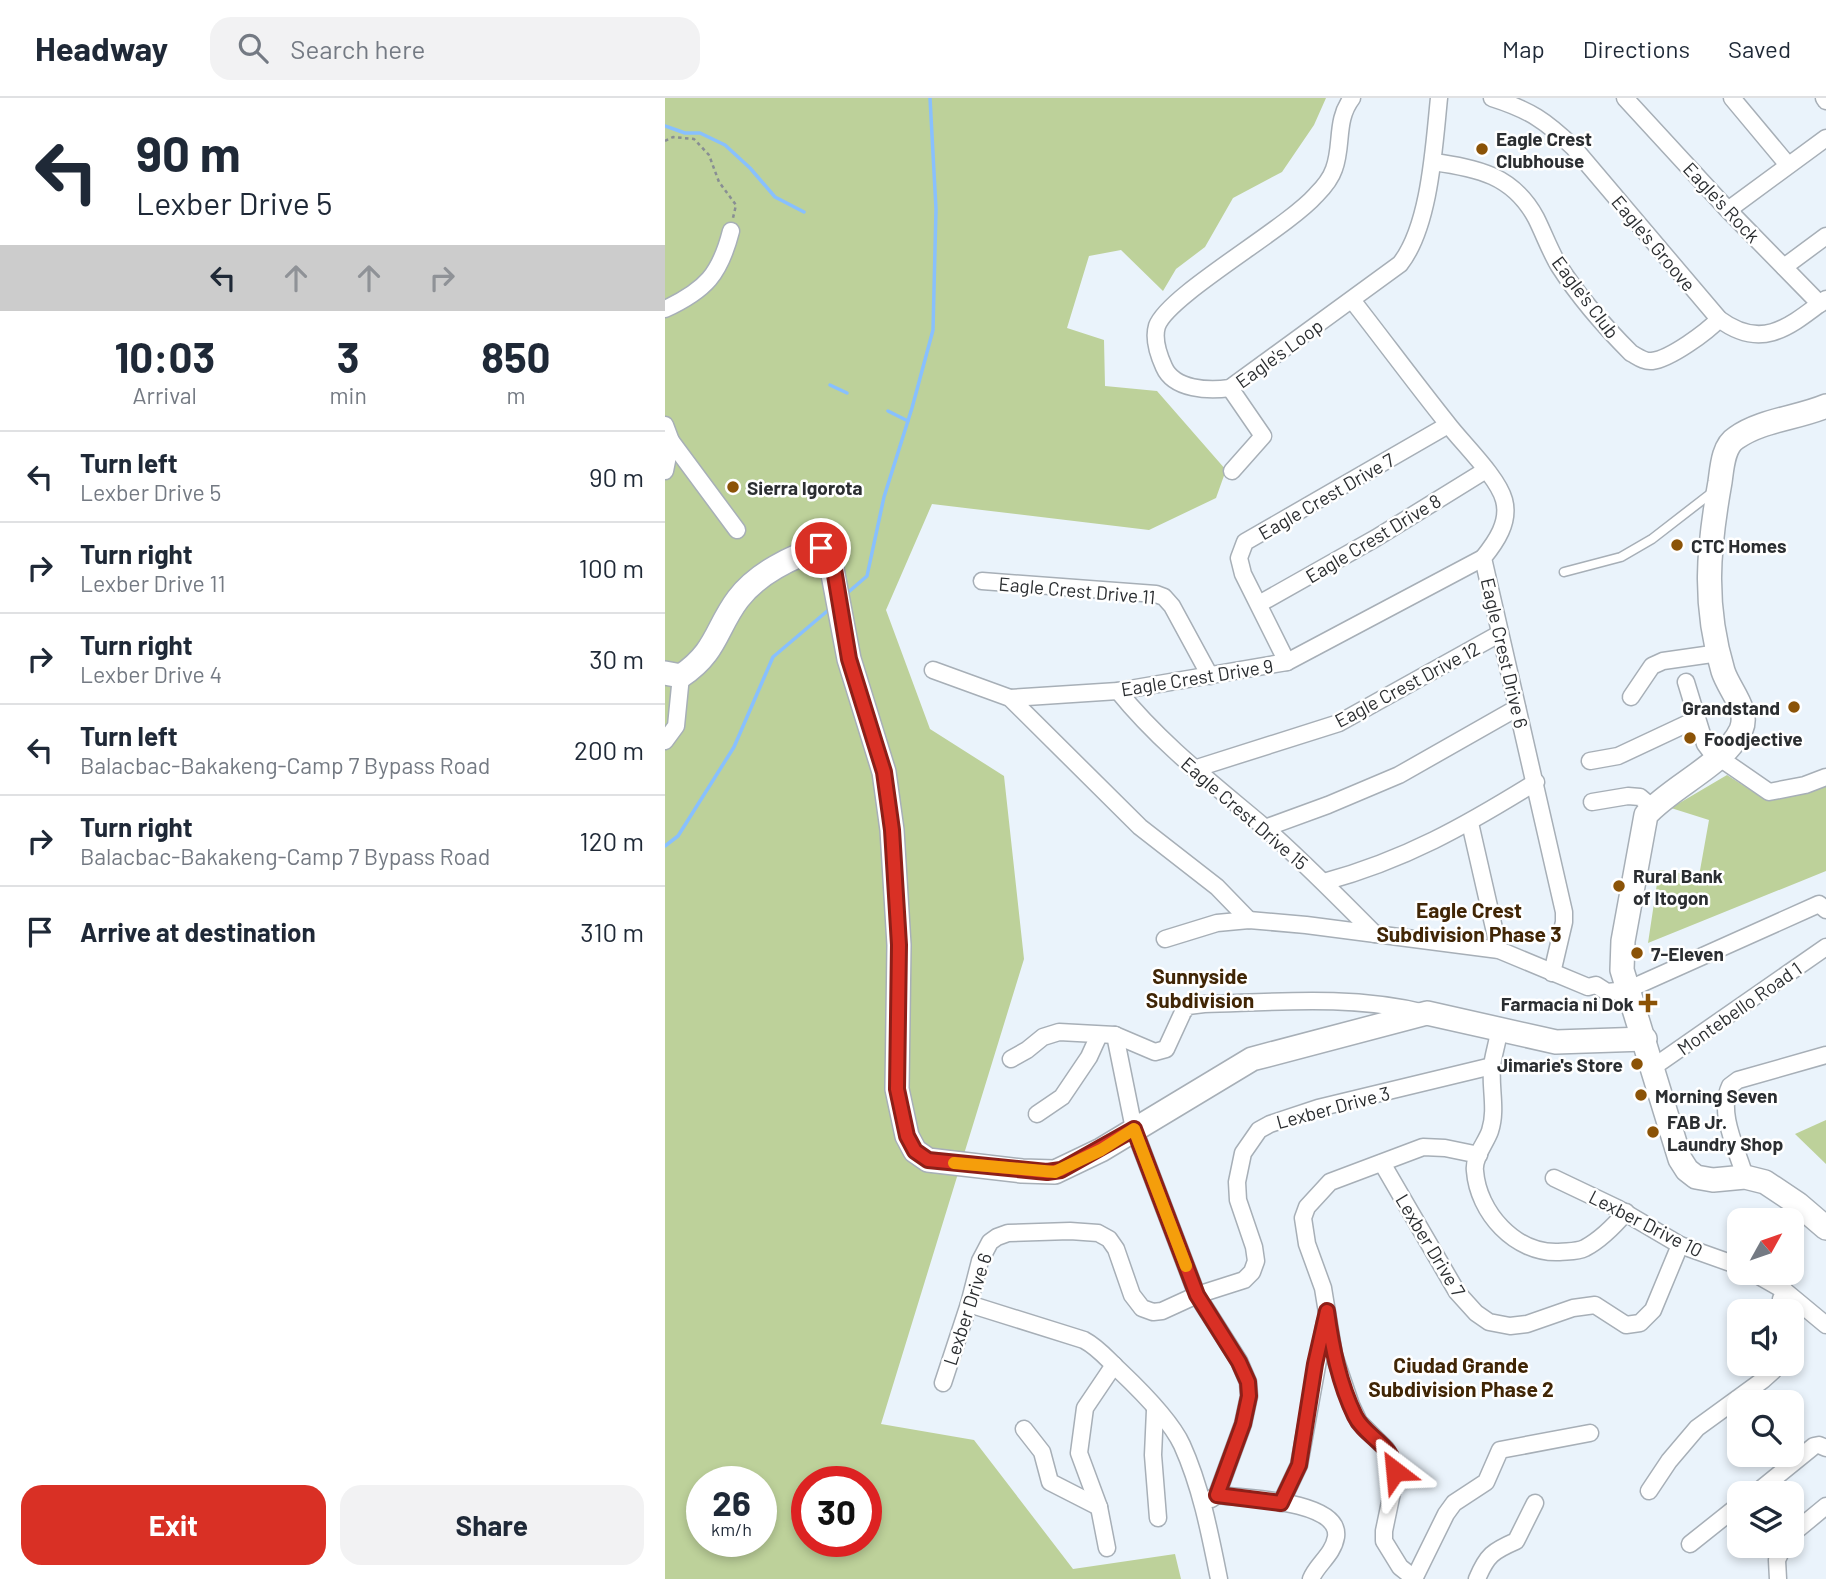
<!DOCTYPE html>
<style>
body{margin:0;font-family:Barlow,sans-serif;background:#f2f2f3;color:#1f2937;height:100vh;display:flex;flex-direction:column;font-size:26px;white-space:nowrap}
*{box-sizing:border-box;margin:0}
p{font-size:23px;color:#747a83}
.icon{flex:none;width:38px;height:38px;fill:none;stroke:currentColor;stroke-width:2;stroke-linecap:round;stroke-linejoin:round}
.map{position:relative;flex:1;overflow:hidden}
.details{display:flex;flex-direction:column;background:#fff;width:665px}
.details>*{flex:none}
.top-card{background:#fff;color:#1f2937;overflow:hidden}
.needle{width:46px;rotate:50deg}
.buttons{position:absolute;left:1062px;top:1110px;display:grid;gap:14px}
.buttons a{display:grid;place-items:center;width:77px;height:77px;border-radius:14px;background:#fff;box-shadow:0 4px 10px #0003;font-size:35px}
.speed{position:absolute;left:21px;top:1368px;display:flex;gap:14px;font-size:35px;font-weight:700;text-align:center}
.speed>*{display:grid;place-content:center;width:91px;height:91px;border-radius:50%;background:#fff;box-shadow:0 4px 10px #0003;line-height:1}
.speed small{font-size:18px;font-weight:400}
.speed .limit{border:10px solid #d22;background:#fff;color:#111}
.pin{position:absolute;display:grid;place-items:center;width:60px;height:60px;color:#fff;margin:-30px;border:4px solid #fff;border-radius:50%;box-shadow:0 2px 7px #0007}
.me{position:absolute;width:77px;margin:-38px;rotate:331deg;stroke-linejoin:round;filter:drop-shadow(0 0 5px #0008)}
.turn{display:flex;align-items:center;gap:24px;height:147px;padding:0 21px;font-size:32px}
.turn .icon{width:91px;height:91px;stroke-width:2.5}
.turn b{display:block;font-size:49px;line-height:60px}
.lanes{display:flex;align-items:center;height:66px;padding:0 21px;background:#0003;justify-content:center;gap:35px;direction:ltr}
.lanes .off{opacity:.35}
.eta{display:flex;justify-content:space-evenly;align-items:center;height:119px;text-align:center}
.eta b{font-size:42px;font-weight:700;line-height:49px}
.cta{display:flex;gap:14px;margin-top:auto;padding:14px 21px}
.cta a{flex:1;height:80px;border-radius:21px;background:#d93025;color:#fff;font-size:28px;font-weight:700;line-height:80px;text-align:center}
.cta a+a{background:#f2f2f3;color:#1f2937}
ul{padding:0;list-style:none}
li{display:flex;align-items:center;gap:21px;height:91px;padding:0 21px;border-top:2px solid #e0e1e3}
li div{flex:1}
li b{display:block;font-size:26px}
li em{font-style:normal}
header{display:flex;align-items:center;gap:42px;box-sizing:border-box;height:98px;padding:0 35px;background:#fff;border-bottom:2px solid #e0e1e3}
header strong{font-size:33px}
nav{display:flex;gap:38px;margin-inline-start:auto;font-size:24px}
.search{width:490px;height:63px;background:#f2f2f3;display:flex;align-items:center;gap:18px;box-sizing:border-box;padding:0 24px;border-radius:21px;color:#747a83;font-size:26px}
main{display:flex;flex:1;min-height:0}
.map>svg:first-child{display:block}
.green{fill:#bdd19a;fill-rule:evenodd}
.lines{fill:none;stroke-linecap:round;stroke-linejoin:round}
.stream{stroke:#88c0fe;stroke-width:3.5}
.service-casing{stroke:#a7afb7;stroke-width:11}
.minor-casing{stroke:#a7afb7;stroke-width:19}
.secondary-casing{stroke:#a7afb7;stroke-width:26}
.path{stroke:#888e93;stroke-width:2.5;stroke-dasharray:3.5 3.5;stroke-linecap:butt}
.service{stroke:#fff;stroke-width:8}
.minor{stroke:#fff;stroke-width:16}
.secondary{stroke:#fff;stroke-width:23}
.route-casing{stroke:#8d1f18;stroke-width:18}
.route{stroke:#d93025;stroke-width:12}
.slow{stroke:#f59e0b;stroke-width:12}
.poi-dot{fill:#8b5307;stroke:#fff;stroke-width:2.5}
.labels{text-anchor:middle;dominant-baseline:central;stroke-width:5;stroke-linejoin:round;paint-order:stroke}
.poi-label{font-size:19px;font-weight:bold;fill:#2b2e31;stroke:#fff;text-anchor:start}
.street-label{font-size:19px;fill:#2b2e31;stroke:#fff}
.neighbourhood-label{font-size:21px;font-weight:bold;fill:#412606;stroke:#fff}
</style>
<header>
<strong>Headway</strong>
<div class="search"><svg class="icon" aria-label="search" viewBox="0 0 24 24"><circle cx="10" cy="10" r="6"/><path d="M15 15l6 6"/></svg>Search here</div>
<nav><a>Map</a><a>Directions</a><a>Saved</a></nav>
</header>
<main>
<section class="details">
<div class="top-card">
<div class="turn"><svg class="icon" aria-label="left" viewBox="0 0 24 24"><path d="M17 20v-9H6M10 6l-5 5 5 5"/></svg><div><b>90 m</b>Lexber Drive 5</div></div>
<div class="lanes"><svg class="icon" aria-label="left" viewBox="0 0 24 24"><path d="M17 20v-9H6M10 6l-5 5 5 5"/></svg><svg class="icon off" aria-label="ahead" viewBox="0 0 24 24"><path d="M12 20V5M6 11l6-6 6 6"/></svg><svg class="icon off" aria-label="ahead" viewBox="0 0 24 24"><path d="M12 20V5M6 11l6-6 6 6"/></svg><svg class="icon off" aria-label="right" viewBox="0 0 24 24"><path d="M7 20v-9h11M14 6l5 5-5 5"/></svg></div>
</div>
<div class="eta">
<div><b>10:03</b><p>Arrival</p></div>
<div><b>3</b><p>min</p></div>
<div><b>850</b><p>m</p></div>
</div>
<ul>
<li><svg class="icon" aria-label="left" viewBox="0 0 24 24"><path d="M17 20v-9H6M10 6l-5 5 5 5"/></svg><div><b>Turn left</b><p>Lexber Drive 5</p></div><em>90 m</em></li>
<li><svg class="icon" aria-label="right" viewBox="0 0 24 24"><path d="M7 20v-9h11M14 6l5 5-5 5"/></svg><div><b>Turn right</b><p>Lexber Drive 11</p></div><em>100 m</em></li>
<li><svg class="icon" aria-label="right" viewBox="0 0 24 24"><path d="M7 20v-9h11M14 6l5 5-5 5"/></svg><div><b>Turn right</b><p>Lexber Drive 4</p></div><em>30 m</em></li>
<li><svg class="icon" aria-label="left" viewBox="0 0 24 24"><path d="M17 20v-9H6M10 6l-5 5 5 5"/></svg><div><b>Turn left</b><p>Balacbac-Bakakeng-Camp 7 Bypass Road</p></div><em>200 m</em></li>
<li><svg class="icon" aria-label="right" viewBox="0 0 24 24"><path d="M7 20v-9h11M14 6l5 5-5 5"/></svg><div><b>Turn right</b><p>Balacbac-Bakakeng-Camp 7 Bypass Road</p></div><em>120 m</em></li>
<li><svg class="icon" aria-label="arrive" viewBox="0 0 24 24"><path d="M6 21V4h12l-3 4 3 4H6"/></svg><div><b>Arrive at destination</b></div><em>310 m</em></li>
</ul>
<div class="cta"><a>Exit</a><a>Share</a></div>
</section>
<div class="map">
<svg width="1161" height="1481" viewBox="0 0 1161 1481">
<rect width="100%" height="100%" fill="#eaf3fb"/>
<!-- green -->
<g class="green">
<path d="M0,0h661l-12,27 -32,47 -49,26 -28,49 -29,22 -13,22 -42,-41 -32,6 -22,72 37,12 1,46 52,5 69,79 -10,28 -67,32 -217,-26 -46,106 44,119 74,47 20,183 -143,465 93,16 99,129 102,-15 6,25h-516zM37,1384h59v60h-59zM142,1384h59v60h-59z"/>
<path d="M1062,677l39,25 60,-15v86l-178,72 11,-73 40,6 10,-56 -38,-12z"/>
<path d="M1161,1022v44l-31,-30z"/>
</g>
<g class="lines">
<!-- stream -->
<g class="stream">
<path d="M0,28l20,7h15l25,12 25,23 25,29 29,15"/>
<path d="M165,287l17,8"/>
<path d="M223,313l20,10"/>
<path d="M180,497l22,-19 17,-79 28,-89 21,-78 3,-121 -6,-111"/>
<path d="M0,748l13,-10 56,-89 39,-90 59,-50"/>
</g>
<defs>
<path id="service" d="M899,474l57,-15 31,-18 62,-48"/>
<g id="minor">
<path d="M687,0c-17,22 -9,47 -18,71 -3,9 -11,19 -18,26 -30,34 -148,100 -159,131 -4,13 2,30 7,41 10,23 45,24 66,21l170,-124c30,-38 34,-118 39,-166"/>
<path d="M827,0c38,12 54,23 82,50l145,171c43,32 70,8 107,-20"/>
<path d="M960,0l103,112 92,94"/>
<path d="M1067,0l56,67"/>
<path d="M1159,0l2,3"/>
<path d="M768,64c44,6 80,13 103,56 8,16 14,33 23,48 20,31 46,61 72,87 6,3 13,9 21,8 18,-2 55,-29 67,-42"/>
<path d="M1063,112l98,-72"/>
<path d="M1119,169l42,-31"/>
<path d="M687,202c32,41 63,83 95,123 15,20 51,54 57,77 6,22 -8,42 -21,58l81,354v10l-12,51"/>
<path d="M0,211c41,-19 55,-35 66,-78"/>
<path d="M565,290l33,48 -31,35"/>
<path d="M0,327l6,16 -6,30"/>
<path d="M6,343l66,89"/>
<path d="M317,483l174,13 8,3 8,9 38,70"/>
<path d="M594,506l117,-66 110,-68"/>
<path d="M622,564l-44,-88 -4,-16 6,-16 203,-117"/>
<path d="M268,572l77,28 130,129 77,60 32,33"/>
<path d="M1021,584l19,62 6,8 58,40 36,-7 21,-8"/>
<path d="M453,593c42,52 94,92 145,135 39,34 75,71 112,108"/>
<path d="M966,599l21,-31 11,-5 56,-8"/>
<path d="M345,600l108,-7 169,-29 196,-104"/>
<path d="M0,643l11,-15 5,-50"/>
<path d="M925,663l28,-5 79,-37"/>
<path d="M529,671l145,-46 160,-89"/>
<path d="M927,704l36,-6 12,1 13,11"/>
<path d="M805,725l29,127"/>
<path d="M600,730l63,-23 71,-30 118,-67"/>
<path d="M659,784c81,-22 141,-56 212,-100"/>
<path d="M500,841l52,-16 32,-3 57,5 193,25 89,37 8,-2 11,7 20,-2 192,-86 7,6"/>
<path d="M834,932c-1,12 -6,25 -7,37 -2,21 5,43 -2,64 -4,12 -17,26 -15,40 3,41 40,83 84,81 9,-1 18,0 26,-4 15,-8 30,-23 41,-36"/>
<path d="M450,937l19,94 63,166 42,66 9,21 1,14 -6,28 -26,71"/>
<path d="M346,961l16,-9 16,-13 16,-5 56,3 40,17 11,-3 17,-37 5,-6 16,-2c74,-2 148,-9 221,9"/>
<path d="M987,970l174,-121"/>
<path d="M372,1016l25,-17 27,-40 10,-22"/>
<path d="M717,1065l75,129 19,21 13,9 21,4 17,-2 46,-16 22,-3 31,20 14,-2 13,-13 27,-65"/>
<path d="M1080,1079c-7,-26 -28,-64 -15,-91l8,-6 88,-25"/>
<path d="M889,1080l63,30 63,37 59,21"/>
<path d="M1087,1174l33,19 41,34"/>
<path d="M304,1206l115,36c15,8 23,19 36,31 19,18 51,50 62,74 19,42 28,89 37,134"/>
<path d="M1115,1213l1,-12 4,-8"/>
<path d="M278,1285l26,-79 11,-43 10,-19 7,-5 11,-4 62,-2 28,2 11,6 7,10 16,46 10,13 11,4 9,-1 35,-16 47,-15 8,-8 4,-11 -2,-14 -16,-47 -1,-18 6,-29 16,-23 11,-6 48,-16 174,-42"/>
<path d="M490,1312l-2,45 5,63"/>
<path d="M359,1331l18,23 8,30 49,25"/>
<path d="M984,1393l20,-30 28,-33 66,-48 10,-9 5,-8"/>
<path d="M1091,1395l58,-47 5,-1 7,3"/>
<path d="M546,1401l6,-4c26,3 124,5 119,42 -3,18 -19,27 -25,42"/>
<path d="M616,1405l18,-38 26,-143"/>
<path d="M1127,1436l34,-28"/>
<path d="M1025,1446l49,-39"/>
<path d="M442,1450l-8,-41 -20,-54 6,-45 29,-43"/>
<path d="M749,1481l32,-65 8,-11 32,-21 14,-32 90,-17"/>
<path d="M750,1481l-15,-12 -16,-26v-10l10,-48v-20l-8,-14 -27,-27 -8,-17 -17,-50 -11,-67 -16,-44 -4,-26 4,-11 23,-25 93,-35 22,1 34,7"/>
<path d="M812,1481c10,-24 16,-28 39,-38l19,-38"/>
<path d="M1113,1481l-1,-19 7,-15"/>
</g>
<g id="secondary">
<path d="M1161,308c-28,12 -65,14 -90,32 -13,8 -14,30 -16,44 -12,67 -17,122 3,189 6,19 27,39 18,59 -16,34 -69,56 -95,85l-23,126 -1,29 58,189 7,11 9,7 17,3 32,-3 20,5 33,22 28,24"/>
<path d="M0,575l16,3c36,-24 35,-48 57,-77 19,-25 54,-43 83,-51l8,5 20,106 35,113 8,58 7,115 -2,144 10,47 8,15 13,9 94,11 33,1 46,-22 151,-91 175,-46 129,29 89,-3"/>
</g>
</defs>
<!-- service casing -->
<use href="#service" class="service-casing"/>
<!-- minor casing -->
<use href="#minor" class="minor-casing"/>
<!-- secondary casing -->
<use href="#secondary" class="secondary-casing"/>
<!-- path -->
<path class="path" d="M0,43l8,-4 21,2 15,16 10,27 17,23 -3,13"/>
<!-- service -->
<use href="#service" class="service"/>
<!-- minor -->
<use href="#minor" class="minor"/>
<!-- secondary -->
<use href="#secondary" class="secondary"/>
</g>
<g class="lines">
<defs>
<path id="route" d="M156,450l5,1 6,8 17,102 35,113 8,58 7,115 -2,144 10,47 8,15 13,9 119,12 14,-2 73,-41 63,166 42,67 9,20 1,14 -6,28 -26,71 64,8 18,-38 16,-101 12,-53c5,36 12,72 28,105 10,21 39,29 40,55"/>
</defs>
<!-- route casing -->
<use href="#route" class="route-casing"/>
<!-- route -->
<use href="#route" class="route"/>
<!-- slow -->
<path class="slow" d="M289,1065l101,9 46,-22 33,-21 52,137"/>
</g>
<!-- markers -->
<g class="poi-dot">
<circle cx="817" cy="51" r="7"/>
<circle cx="68" cy="389" r="7"/>
<circle cx="1012" cy="447" r="7"/>
<circle cx="1129" cy="609" r="7"/>
<circle cx="1025" cy="640" r="7"/>
<circle cx="954" cy="788" r="7"/>
<circle cx="972" cy="855" r="7"/>
<path d="M979.5 894.5h7v7h7v7h-7v7h-7v-7h-7v-7h7z"/>
<circle cx="972" cy="966" r="7"/>
<circle cx="976" cy="997" r="7"/>
<circle cx="988" cy="1034" r="7"/>
</g>
<g class="labels">
<!-- poi labels -->
<g class="poi-label">
<text x="831" y="40">Eagle Crest<tspan x="831" dy="22">Clubhouse</tspan></text>
<text x="82" y="389">Sierra Igorota</text>
<text x="1026" y="447">CTC Homes</text>
<text x="1115" y="609" text-anchor="end">Grandstand</text>
<text x="1039" y="640">Foodjective</text>
<text x="968" y="777">Rural Bank<tspan x="968" dy="22">of Itogon</tspan></text>
<text x="986" y="855">7-Eleven</text>
<text x="969" y="905" text-anchor="end">Farmacia ni Dok</text>
<text x="958" y="966" text-anchor="end">Jimarie's Store</text>
<text x="990" y="997">Morning Seven</text>
<text x="1002" y="1023">FAB Jr.<tspan x="1002" dy="22">Laundry Shop</tspan></text>
</g>
<!-- street labels -->
<g class="street-label">
<text transform="translate(1057 104) rotate(47)">Eagle's Rock</text>
<text transform="translate(989 145) rotate(50)">Eagle's Groove</text>
<text transform="translate(921 199) rotate(53)">Eagle's Club</text>
<text transform="translate(614 255) rotate(-36)">Eagle's Loop</text>
<text transform="translate(661 398) rotate(-30)">Eagle Crest Drive 7</text>
<text transform="translate(708 440) rotate(-31)">Eagle Crest Drive 8</text>
<text transform="translate(412 492) rotate(5)">Eagle Crest Drive 11</text>
<text transform="translate(840 555) rotate(77)">Eagle Crest Drive 6</text>
<text transform="translate(532 579) rotate(-9)">Eagle Crest Drive 9</text>
<text transform="translate(742 586) rotate(-28)">Eagle Crest Drive 12</text>
<text transform="translate(580 715) rotate(41)">Eagle Crest Drive 15</text>
<text transform="translate(1074 910) rotate(-35)">Montebello Road 1</text>
<text transform="translate(668 1009) rotate(-15)">Lexber Drive 3</text>
<text transform="translate(981 1125) rotate(27)">Lexber Drive 10</text>
<text transform="translate(766 1147) rotate(59)">Lexber Drive 7</text>
<text transform="translate(302 1211) rotate(-72)">Lexber Drive 6</text>
</g>
<!-- neighbourhood labels -->
<g class="neighbourhood-label">
<text x="804" y="811">Eagle Crest<tspan x="804" dy="24">Subdivision Phase 3</tspan></text>
<text x="535" y="877">Sunnyside<tspan x="535" dy="24">Subdivision</tspan></text>
<text x="796" y="1266">Ciudad Grande<tspan x="796" dy="24">Subdivision Phase 2</tspan></text>
</g>
</g>
</svg>
<div class="buttons">
<a><svg class="needle" viewBox="-14 -14 28 28"><path d="M0-13l5 13h-10z" fill="#e53935"/><path d="M0 13l5-13h-10z" fill="#747a83"/></svg></a>
<a><svg class="icon" aria-label="sound" viewBox="0 0 24 24"><path d="M4 9h4l5-4v14l-5-4H4zM17 9q2 3 0 6"/></svg></a>
<a><svg class="icon" aria-label="search" viewBox="0 0 24 24"><circle cx="10" cy="10" r="6"/><path d="M15 15l6 6"/></svg></a>
<a><svg class="icon" aria-label="layers" viewBox="0 0 24 24"><path d="M12 4l9 5-9 5-9-5zM3 14l9 5 9-5"/></svg></a>
</div>
<div class="speed"><div>26<small>km/h</small></div><div class="limit">30</div></div>
<div class="pin" style="left:156px;top:450px;background:#d93025"><svg class="icon" aria-label="arrive" viewBox="0 0 24 24"><path d="M6 21V4h12l-3 4 3 4H6"/></svg></div>
<svg class="me" style="left:730px;top:1373px" viewBox="-20 -20 40 40"><path d="M0-17L14 15 0 8-14 15z" fill="#d93025" stroke="#fff" stroke-width="4"/></svg>
</div>
</main>
